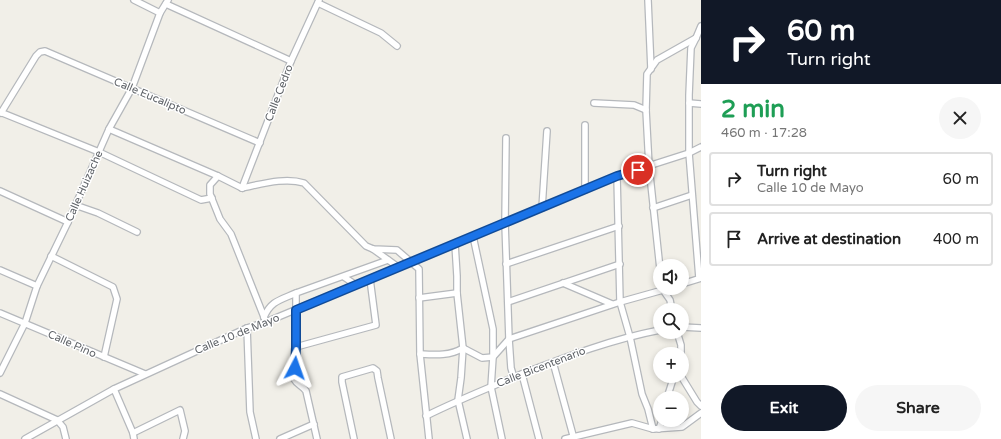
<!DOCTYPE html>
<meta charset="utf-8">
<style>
body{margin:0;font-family:"Varela Round",sans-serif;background:#f6f6f6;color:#222;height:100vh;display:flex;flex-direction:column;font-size:15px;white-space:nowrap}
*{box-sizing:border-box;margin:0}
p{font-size:13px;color:#767676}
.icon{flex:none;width:22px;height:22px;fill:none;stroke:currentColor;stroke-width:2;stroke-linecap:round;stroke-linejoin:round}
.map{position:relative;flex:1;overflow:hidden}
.details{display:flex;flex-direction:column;background:#fff;width:300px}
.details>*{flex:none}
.banner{background:#111827;color:#fff;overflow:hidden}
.buttons{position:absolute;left:653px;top:259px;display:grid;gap:8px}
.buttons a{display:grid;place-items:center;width:36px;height:36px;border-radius:50%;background:#fff;box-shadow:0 2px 6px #0003;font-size:20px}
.pin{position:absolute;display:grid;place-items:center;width:34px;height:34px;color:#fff;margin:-17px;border:2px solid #fff;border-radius:50%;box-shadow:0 1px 4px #0007}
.me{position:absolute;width:44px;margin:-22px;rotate:4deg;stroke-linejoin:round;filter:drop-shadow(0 0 3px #0008)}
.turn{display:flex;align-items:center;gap:14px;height:84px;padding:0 20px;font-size:18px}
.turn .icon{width:52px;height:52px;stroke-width:2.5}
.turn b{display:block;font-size:28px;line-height:34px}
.round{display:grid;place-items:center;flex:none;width:42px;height:42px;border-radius:21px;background:#f6f6f6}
.head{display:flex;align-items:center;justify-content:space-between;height:68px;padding:0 20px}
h1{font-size:24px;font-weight:700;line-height:30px;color:#1e9e55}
.primary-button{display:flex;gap:8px;margin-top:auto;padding:8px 20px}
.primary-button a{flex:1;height:46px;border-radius:24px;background:#111827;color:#fff;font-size:16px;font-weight:700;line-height:46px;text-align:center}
.primary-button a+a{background:#f6f6f6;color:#222}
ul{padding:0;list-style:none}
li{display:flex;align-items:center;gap:12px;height:54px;margin:0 8px 6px;padding:0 12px;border:2px solid #e0e0e0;border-radius:4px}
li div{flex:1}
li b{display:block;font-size:15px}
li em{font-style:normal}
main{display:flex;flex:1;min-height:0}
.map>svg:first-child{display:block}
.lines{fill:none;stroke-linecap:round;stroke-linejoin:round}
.street-casing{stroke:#b5b8bc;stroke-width:8}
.street{stroke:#fff;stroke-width:5.5}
.route-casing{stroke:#114b97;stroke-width:10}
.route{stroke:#1a73e8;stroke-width:7}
.labels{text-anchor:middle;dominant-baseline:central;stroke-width:3;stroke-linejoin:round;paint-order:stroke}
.street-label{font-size:11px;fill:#5f6368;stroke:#fff}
</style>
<main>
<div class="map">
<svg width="701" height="439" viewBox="0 0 701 439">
<rect width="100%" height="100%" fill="#f1efe8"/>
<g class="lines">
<defs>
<g id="street">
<path d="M134,0l26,13"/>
<path d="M648,0l3,69"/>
<path d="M318,3l63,30 16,13"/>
<path d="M166,4l125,57"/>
<path d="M594,103l40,2 12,5"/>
<path d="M689,103l12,1"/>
<path d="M0,112l99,40 102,48 11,-2"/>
<path d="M1,113l35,-57 4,-4 5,-1 215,92"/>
<path d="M585,125v65"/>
<path d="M109,129l109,47 24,12"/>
<path d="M506,138l-1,85 4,116 2,29 3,10"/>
<path d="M218,176l-8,9v9l10,25 11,15 35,88"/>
<path d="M617,176l3,126 10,35 12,57 6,15 5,20"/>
<path d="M242,188c20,-4 43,-11 62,-5l62,63 7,3 24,1 22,19 1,85 9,85"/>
<path d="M242,188l49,-127 28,-61"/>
<path d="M0,191l68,31"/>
<path d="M75,205l23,8 39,19"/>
<path d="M542,208l5,-77"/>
<path d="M653,208l39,-13"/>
<path d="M473,236l20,93v28l-2,30 11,52"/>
<path d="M455,244l2,32v17l6,55 -2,30 -3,22 9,39"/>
<path d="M373,249l25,18"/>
<path d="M51,256l62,31 4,12 -13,58"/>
<path d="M506,264l113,-38"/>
<path d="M660,269l-11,-103 -3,-56 1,-36 10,-14 39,-22"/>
<path d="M0,270l37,16"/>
<path d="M344,277l12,8"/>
<path d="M699,278l-10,-125v-58l2,-47 5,-10 5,-12"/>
<path d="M563,283l49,21"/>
<path d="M682,284l19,-6"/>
<path d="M662,288l1,2 7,10 2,10"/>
<path d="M419,298l38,-5"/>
<path d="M508,302l112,-38"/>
<path d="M0,313l145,61"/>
<path d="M264,317c7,-16 16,-17 32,-24"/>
<path d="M682,327l19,1"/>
<path d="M247,328l3,84 6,27"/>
<path d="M677,332l4,13v9"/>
<path d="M296,347l80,-22 -6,-46"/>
<path d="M463,348l19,10 11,-1 16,-18 111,-37 50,-14"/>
<path d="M420,354c16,1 30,2 43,-6"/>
<path d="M553,362l21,77"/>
<path d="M0,373l25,-50 12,-37 31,-64 41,-93 23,-41 28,-75 8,-13"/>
<path d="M522,374l17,65"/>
<path d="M681,376l16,26 4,4"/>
<path d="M114,389l19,44 1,6"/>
<path d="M0,394l57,26 6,7 3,12"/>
<path d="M667,398l7,-22"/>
<path d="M426,416c32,-16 65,-29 98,-43 44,-17 89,-34 136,-43"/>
<path d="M659,429l3,-9"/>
<path d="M133,433l47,-23 5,21 -2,8"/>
<path d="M25,439l89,-50 133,-61 19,-6 351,-146 72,-23 12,-6"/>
<path d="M280,439l34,-15"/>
<path d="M317,439l-11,-48c-3,-5 -9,-6 -12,-12l2,-32v-54l92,-33"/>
<path d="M354,439l-12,-57v-5l31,-9 4,3 1,7 13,61"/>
<path d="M565,439l67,-16 21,6 29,-2 19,-14"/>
</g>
</defs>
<!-- street casing -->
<use href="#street" class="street-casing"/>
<!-- street -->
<use href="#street" class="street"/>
</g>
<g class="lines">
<defs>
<path id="route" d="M295,368l1,-21v-37l321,-134 21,-6"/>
</defs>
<!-- route casing -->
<use href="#route" class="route-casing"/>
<!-- route -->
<use href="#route" class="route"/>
</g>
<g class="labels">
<!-- street labels -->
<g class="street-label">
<text transform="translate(279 93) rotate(-69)">Calle Cedro</text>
<text transform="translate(150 96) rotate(23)">Calle Eucalipto</text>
<text transform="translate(84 186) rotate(-66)">Calle Huizache</text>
<text transform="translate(237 334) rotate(-22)">Calle 10 de Mayo</text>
<text transform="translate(72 344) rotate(24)">Calle Pino</text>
<text transform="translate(541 367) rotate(-21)">Calle Bicentenario</text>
</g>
</g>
</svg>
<div class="buttons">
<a><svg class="icon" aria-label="sound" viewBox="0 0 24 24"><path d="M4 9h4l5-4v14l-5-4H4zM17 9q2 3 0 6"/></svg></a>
<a><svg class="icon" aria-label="search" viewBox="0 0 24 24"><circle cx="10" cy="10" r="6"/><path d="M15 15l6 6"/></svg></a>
<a>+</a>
<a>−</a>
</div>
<div class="pin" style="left:638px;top:170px;background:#d93025"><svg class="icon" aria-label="arrive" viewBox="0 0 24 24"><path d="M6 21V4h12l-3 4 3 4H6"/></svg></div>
<svg class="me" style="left:295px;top:368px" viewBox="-20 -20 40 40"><path d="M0-17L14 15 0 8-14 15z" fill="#1a73e8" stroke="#fff" stroke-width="4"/></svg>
</div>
<section class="details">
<div class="banner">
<div class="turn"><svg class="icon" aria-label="right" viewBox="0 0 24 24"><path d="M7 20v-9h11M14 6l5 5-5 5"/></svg><div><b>60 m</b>Turn right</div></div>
</div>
<div class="head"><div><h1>2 min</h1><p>460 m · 17:28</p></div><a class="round"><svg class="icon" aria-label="close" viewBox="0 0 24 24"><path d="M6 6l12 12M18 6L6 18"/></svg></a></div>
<ul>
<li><svg class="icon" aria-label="right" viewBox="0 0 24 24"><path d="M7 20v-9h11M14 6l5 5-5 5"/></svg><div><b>Turn right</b><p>Calle 10 de Mayo</p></div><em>60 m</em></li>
<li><svg class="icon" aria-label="arrive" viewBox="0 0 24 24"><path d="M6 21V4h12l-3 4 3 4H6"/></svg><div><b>Arrive at destination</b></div><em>400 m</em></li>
</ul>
<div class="primary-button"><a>Exit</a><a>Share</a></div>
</section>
</main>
